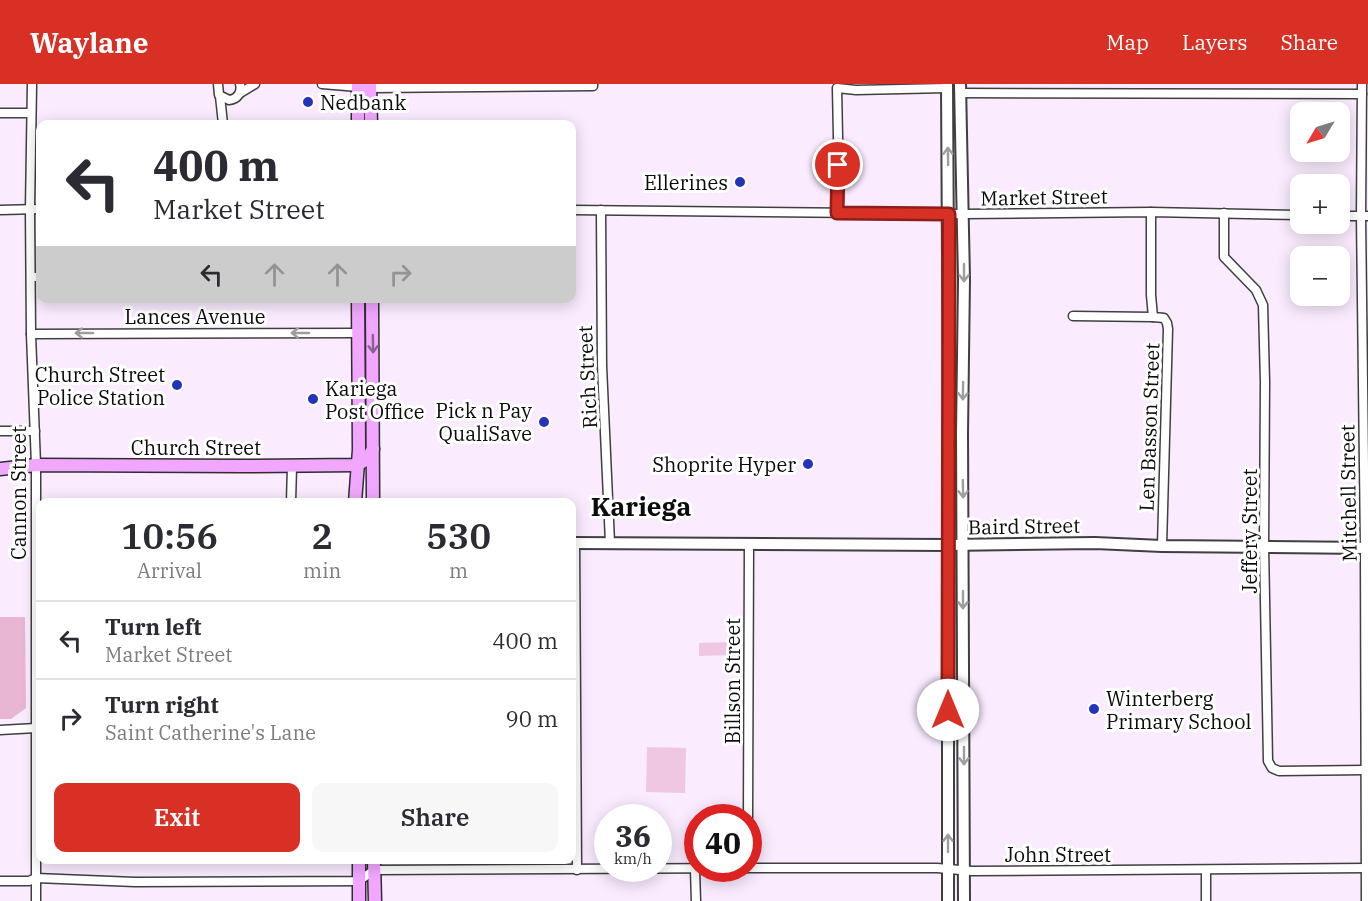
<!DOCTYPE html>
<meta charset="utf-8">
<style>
body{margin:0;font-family:"IBM Plex Serif",serif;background:#f7f7f7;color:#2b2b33;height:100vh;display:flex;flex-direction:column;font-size:22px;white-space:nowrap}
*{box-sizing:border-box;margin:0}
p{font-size:20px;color:#7c7c81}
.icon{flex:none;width:33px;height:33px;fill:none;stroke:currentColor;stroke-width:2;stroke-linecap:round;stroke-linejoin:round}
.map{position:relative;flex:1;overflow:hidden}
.details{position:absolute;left:36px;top:414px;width:540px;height:366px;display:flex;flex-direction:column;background:#fff;border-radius:12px;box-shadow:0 3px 15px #0003}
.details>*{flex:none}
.top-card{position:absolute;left:36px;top:36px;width:540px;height:183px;border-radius:12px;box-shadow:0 3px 15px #0003;background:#fff;color:#2b2b33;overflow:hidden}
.needle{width:39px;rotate:232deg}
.controls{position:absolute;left:1290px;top:18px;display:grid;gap:12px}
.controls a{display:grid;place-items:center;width:60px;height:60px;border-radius:12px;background:#fff;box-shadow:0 3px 15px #0003;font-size:30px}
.speed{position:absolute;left:594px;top:720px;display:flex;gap:12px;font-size:30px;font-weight:700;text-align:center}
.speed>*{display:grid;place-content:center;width:78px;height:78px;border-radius:50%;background:#fff;box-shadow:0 3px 15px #0003;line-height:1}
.speed small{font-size:15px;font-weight:400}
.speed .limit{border:9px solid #d22;background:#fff;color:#111}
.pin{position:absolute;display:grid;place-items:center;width:51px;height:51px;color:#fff;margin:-26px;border:3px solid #fff;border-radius:50%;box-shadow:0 2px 6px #0007}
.me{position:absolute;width:66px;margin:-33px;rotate:0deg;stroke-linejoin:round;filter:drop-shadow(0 0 4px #0008)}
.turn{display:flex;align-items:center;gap:21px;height:126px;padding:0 18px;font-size:27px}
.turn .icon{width:78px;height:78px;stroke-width:2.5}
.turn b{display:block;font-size:42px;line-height:51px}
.lanes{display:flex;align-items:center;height:57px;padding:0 18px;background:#0003;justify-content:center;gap:30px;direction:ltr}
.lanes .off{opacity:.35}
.eta{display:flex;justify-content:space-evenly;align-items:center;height:102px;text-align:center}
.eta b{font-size:36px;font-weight:600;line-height:42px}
.primary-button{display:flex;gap:12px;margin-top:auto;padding:12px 18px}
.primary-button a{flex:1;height:69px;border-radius:12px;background:#d93025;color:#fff;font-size:24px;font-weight:600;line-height:69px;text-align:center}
.primary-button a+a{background:#f7f7f7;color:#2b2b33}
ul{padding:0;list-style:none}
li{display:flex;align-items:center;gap:18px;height:78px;padding:0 18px;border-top:2px solid #e1e1e2}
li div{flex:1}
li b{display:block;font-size:22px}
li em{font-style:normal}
header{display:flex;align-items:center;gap:36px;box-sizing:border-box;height:84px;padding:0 30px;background:#d93025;color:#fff}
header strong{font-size:28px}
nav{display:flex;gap:33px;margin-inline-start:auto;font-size:21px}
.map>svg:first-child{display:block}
.green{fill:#e8b5d2}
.pitch{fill:#f0c7e3}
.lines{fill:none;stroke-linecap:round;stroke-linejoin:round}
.minor-casing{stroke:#3f3f3f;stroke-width:11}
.tertiary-casing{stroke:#3f3f3f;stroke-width:14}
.secondary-casing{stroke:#2e2e2e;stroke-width:15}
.minor{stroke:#fff;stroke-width:8}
.tertiary{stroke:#fff;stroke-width:10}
.secondary{stroke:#f1a6ff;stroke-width:12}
.oneway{stroke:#9e9e9e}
.oneway2{stroke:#8a6192}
.route-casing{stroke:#8d1f18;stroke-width:15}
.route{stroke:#d93025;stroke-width:10}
.poi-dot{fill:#2533bb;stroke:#fff;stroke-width:2}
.labels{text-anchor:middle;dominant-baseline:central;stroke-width:6;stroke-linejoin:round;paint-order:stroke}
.poi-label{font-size:20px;fill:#0c0c0c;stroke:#fff;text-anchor:end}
.street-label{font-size:20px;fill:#0c0c0c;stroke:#fff}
.district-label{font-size:26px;font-weight:bold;fill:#0c0c0c;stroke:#fff}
</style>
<header>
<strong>Waylane</strong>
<nav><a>Map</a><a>Layers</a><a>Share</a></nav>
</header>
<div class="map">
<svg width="1368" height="817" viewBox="0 0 1368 817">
<rect width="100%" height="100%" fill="#faebff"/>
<!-- green -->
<path class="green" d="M0,533h25l1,91 -15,11h-11z"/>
<!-- pitch -->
<g class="pitch">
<path d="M732,558l1,13 -34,1v-13z"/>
<path d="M647,663l39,1 -1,45 -39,-1z"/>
</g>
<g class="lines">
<defs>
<g id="minor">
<path d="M32,0l-2,125 1,125 5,131v436"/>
<path d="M218,0l1,11 10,5c9,-1 13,-8 11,-16"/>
<path d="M322,0l48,4 223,-2v-2"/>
<path d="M1362,0l-1,132 4,333 1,352"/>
<path d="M240,9l15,-9"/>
<path d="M960,9l402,1"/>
<path d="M220,12l3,28"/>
<path d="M0,29h31"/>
<path d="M0,126l40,-1"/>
<path d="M572,126l391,4 188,-2 149,3"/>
<path d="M601,126l1,156 8,177"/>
<path d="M1151,128v83l2,22 11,1 3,5 1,6 -6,217"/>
<path d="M837,129l2,-28 -2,-97 19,2 91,-2"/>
<path d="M1224,129v44l32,33 7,15 2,77 -1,164 4,215 4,7 7,3 87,-1"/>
<path d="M1340,132h28"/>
<path d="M31,193h9"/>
<path d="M1073,232l80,1"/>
<path d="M31,250l327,-1"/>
<path d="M0,347h35"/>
<path d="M291,418l1,-36"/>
<path d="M575,459l2,327"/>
<path d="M0,646l36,-2"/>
<path d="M748,734l1,-274"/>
<path d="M748,784h189l35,3 396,-3"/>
<path d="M695,785l1,32"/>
<path d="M1206,786v31"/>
<path d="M0,797h29l7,-3 99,4 224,-1 15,-11 373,-2"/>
</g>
<g id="tertiary">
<path d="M947,0l2,350 -1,111v356"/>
<path d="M960,0l4,195 -2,154 2,468"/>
<path d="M572,459l376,2 147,-2 67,3 206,2"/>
</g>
<g id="secondary">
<path d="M358,0v40"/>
<path d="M370,0l1,40"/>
<path d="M372,214l1,204"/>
<path d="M0,385l36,-4 208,1 113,-1 10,-6 6,-10"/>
<path d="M355,418l4,-52 -1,-152"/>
<path d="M374,776l1,41"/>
<path d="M359,817v-41"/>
</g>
</defs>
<!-- minor casing -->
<use href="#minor" class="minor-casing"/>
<!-- tertiary casing -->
<use href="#tertiary" class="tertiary-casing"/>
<!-- secondary casing -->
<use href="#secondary" class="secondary-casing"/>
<!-- minor -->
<use href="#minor" class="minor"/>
<!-- tertiary -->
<use href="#tertiary" class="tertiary"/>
<!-- secondary -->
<use href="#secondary" class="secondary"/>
</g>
<!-- one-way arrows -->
<defs><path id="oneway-shaft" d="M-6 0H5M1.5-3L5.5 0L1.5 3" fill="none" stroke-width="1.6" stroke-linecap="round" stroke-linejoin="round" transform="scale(1.5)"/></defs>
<g class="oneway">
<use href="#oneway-shaft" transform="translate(948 72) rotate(-91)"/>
<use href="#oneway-shaft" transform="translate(964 189) rotate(90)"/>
<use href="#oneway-shaft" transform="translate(84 249) rotate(180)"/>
<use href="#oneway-shaft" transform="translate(300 249) rotate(-180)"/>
<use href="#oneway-shaft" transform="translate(963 307) rotate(91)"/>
<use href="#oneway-shaft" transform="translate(963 405) rotate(89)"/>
<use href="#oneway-shaft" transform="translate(963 516) rotate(90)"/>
<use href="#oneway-shaft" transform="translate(964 672) rotate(90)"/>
<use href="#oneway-shaft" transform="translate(948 759) rotate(-90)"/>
</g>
<use class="oneway2" href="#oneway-shaft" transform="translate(373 260) rotate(89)"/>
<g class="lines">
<defs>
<path id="route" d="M838,81l-1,48 112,1 -1,496"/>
</defs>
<!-- route casing -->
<use href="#route" class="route-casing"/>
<!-- route -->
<use href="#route" class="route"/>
</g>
<!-- markers -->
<g class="poi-dot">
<circle cx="308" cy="18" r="6"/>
<circle cx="740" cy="98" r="6"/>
<circle cx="177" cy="301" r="6"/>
<circle cx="313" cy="315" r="6"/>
<circle cx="544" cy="338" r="6"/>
<circle cx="808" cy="380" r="6"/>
<circle cx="1094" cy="625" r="6"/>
</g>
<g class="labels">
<!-- poi labels -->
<g class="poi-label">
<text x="320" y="18" text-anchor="start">Nedbank</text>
<text x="728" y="98">Ellerines</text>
<text x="165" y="290">Church Street<tspan x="165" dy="23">Police Station</tspan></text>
<text x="325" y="304" text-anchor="start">Kariega<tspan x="325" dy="23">Post Office</tspan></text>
<text x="532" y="326">Pick n Pay<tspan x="532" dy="23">QualiSave</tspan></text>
<text x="796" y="380">Shoprite Hyper</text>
<text x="1106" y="614" text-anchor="start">Winterberg<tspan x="1106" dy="23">Primary School</tspan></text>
</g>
<!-- street labels -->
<g class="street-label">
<text transform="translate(1044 113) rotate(-1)">Market Street</text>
<text x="195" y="232">Lances Avenue</text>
<text transform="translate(587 293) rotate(-93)">Rich Street</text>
<text transform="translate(1149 343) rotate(-88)">Len Basson Street</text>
<text x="196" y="363">Church Street</text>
<text transform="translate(18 409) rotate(-90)">Cannon Street</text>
<text transform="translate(1348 409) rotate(-91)">Mitchell Street</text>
<text transform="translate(1024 442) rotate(-1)">Baird Street</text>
<text transform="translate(1249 447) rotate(-90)">Jeffery Street</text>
<text transform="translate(732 597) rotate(-90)">Billson Street</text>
<text x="1058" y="770">John Street</text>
</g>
<!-- district labels -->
<g class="district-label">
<text x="641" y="422">Kariega</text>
</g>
</g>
</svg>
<div class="controls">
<a><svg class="needle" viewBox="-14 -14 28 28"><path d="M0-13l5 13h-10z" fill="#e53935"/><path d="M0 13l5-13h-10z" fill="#7c7c81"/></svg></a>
<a>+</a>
<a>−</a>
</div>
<div class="speed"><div>36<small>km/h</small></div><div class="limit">40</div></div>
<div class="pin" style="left:838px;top:81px;background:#d93025"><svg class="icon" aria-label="arrive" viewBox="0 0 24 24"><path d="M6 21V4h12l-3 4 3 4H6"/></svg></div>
<svg class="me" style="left:948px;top:626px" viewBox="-20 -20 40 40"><circle r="19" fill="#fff"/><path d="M0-13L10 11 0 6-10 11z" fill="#d93025"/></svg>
<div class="top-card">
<div class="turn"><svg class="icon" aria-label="left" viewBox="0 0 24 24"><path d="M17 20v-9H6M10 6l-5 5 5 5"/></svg><div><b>400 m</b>Market Street</div></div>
<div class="lanes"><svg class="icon" aria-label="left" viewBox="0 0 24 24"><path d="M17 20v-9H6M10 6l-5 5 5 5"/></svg><svg class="icon off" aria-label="ahead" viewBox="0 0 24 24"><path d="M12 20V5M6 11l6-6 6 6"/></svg><svg class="icon off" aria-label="ahead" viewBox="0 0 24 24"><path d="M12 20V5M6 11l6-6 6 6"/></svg><svg class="icon off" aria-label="right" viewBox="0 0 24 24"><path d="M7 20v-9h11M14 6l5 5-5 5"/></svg></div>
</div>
<section class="details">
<div class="eta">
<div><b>10:56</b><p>Arrival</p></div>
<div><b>2</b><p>min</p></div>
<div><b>530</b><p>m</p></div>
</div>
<ul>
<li><svg class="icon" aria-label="left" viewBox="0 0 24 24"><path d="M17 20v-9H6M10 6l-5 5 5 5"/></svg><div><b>Turn left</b><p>Market Street</p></div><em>400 m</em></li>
<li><svg class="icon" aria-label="right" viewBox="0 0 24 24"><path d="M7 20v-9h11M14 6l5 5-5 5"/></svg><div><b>Turn right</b><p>Saint Catherine's Lane</p></div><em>90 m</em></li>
</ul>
<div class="primary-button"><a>Exit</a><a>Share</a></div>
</section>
</div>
